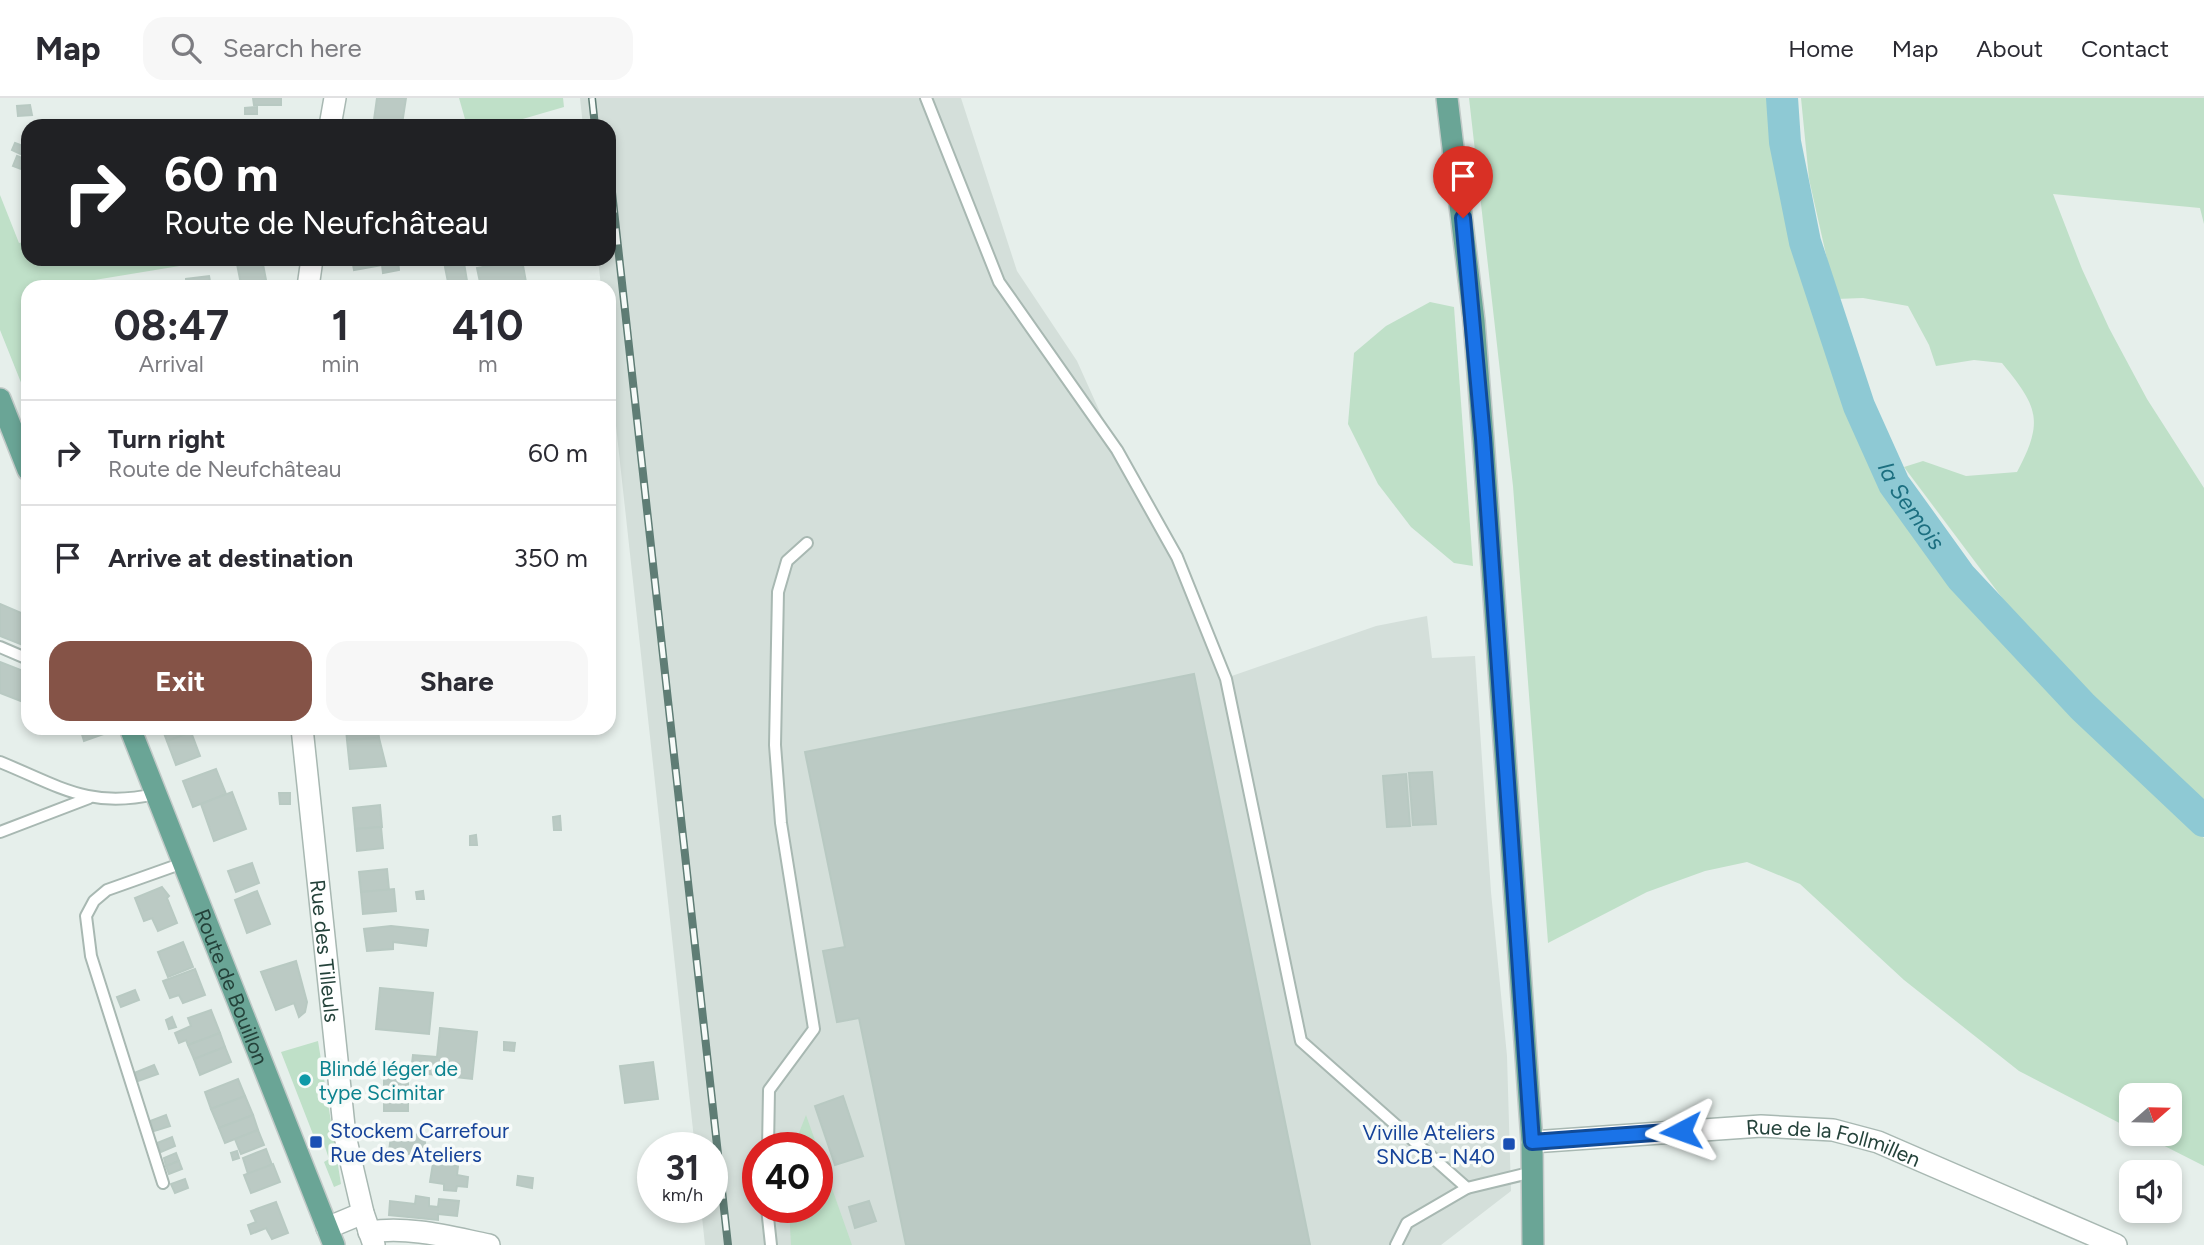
<!DOCTYPE html>
<meta charset="utf-8">
<style>
body{margin:0;font-family:Figtree,sans-serif;background:#f7f7f7;color:#2b2b33;height:100vh;display:flex;flex-direction:column;font-size:26px;white-space:nowrap}
*{box-sizing:border-box;margin:0}
p{font-size:23px;color:#7c7c81}
.icon{flex:none;width:38px;height:38px;fill:none;stroke:currentColor;stroke-width:2;stroke-linecap:round;stroke-linejoin:round}
.map{position:relative;flex:1;overflow:hidden}
.details{position:absolute;left:21px;top:182px;width:595px;height:455px;display:flex;flex-direction:column;background:#fff;border-radius:21px;box-shadow:0 4px 10px #0003}
.details>*{flex:none}
.banner{position:absolute;left:21px;top:21px;width:595px;height:147px;border-radius:21px;box-shadow:0 4px 10px #0003;background:#202124;color:#fff;overflow:hidden}
.needle{width:46px;rotate:70deg}
.tools{position:absolute;left:2119px;top:985px;display:grid;gap:14px}
.tools a{display:grid;place-items:center;width:63px;height:63px;border-radius:14px;background:#fff;box-shadow:0 4px 10px #0003;font-size:35px}
.speed{position:absolute;left:637px;top:1034px;display:flex;gap:14px;font-size:35px;font-weight:700;text-align:center}
.speed>*{display:grid;place-content:center;width:91px;height:91px;border-radius:50%;background:#fff;box-shadow:0 4px 10px #0003;line-height:1}
.speed small{font-size:18px;font-weight:400}
.speed .limit{border:10px solid #d22;background:#fff;color:#111}
.pin{position:absolute;display:grid;place-items:center;width:60px;height:60px;color:#fff;margin:-72px -30px;border-radius:50% 50% 50% 0;rotate:-45deg;box-shadow:0 0 7px #0007}
.pin .icon{rotate:45deg}
.me{position:absolute;width:77px;margin:-38px;rotate:266deg;stroke-linejoin:round;filter:drop-shadow(0 0 5px #0008)}
.turn{display:flex;align-items:center;gap:24px;height:147px;padding:0 28px;font-size:32px}
.turn .icon{width:91px;height:91px;stroke-width:2.5}
.turn b{display:block;font-size:49px;line-height:60px}
.eta{display:flex;justify-content:space-evenly;align-items:center;height:119px;text-align:center}
.eta b{font-size:42px;font-weight:700;line-height:49px}
.primary-button{display:flex;gap:14px;margin-top:auto;padding:14px 28px}
.primary-button a{flex:1;height:80px;border-radius:21px;background:#855347;color:#fff;font-size:28px;font-weight:700;line-height:80px;text-align:center}
.primary-button a+a{background:#f7f7f7;color:#2b2b33}
ul{padding:0;list-style:none}
li{display:flex;align-items:center;gap:21px;height:105px;padding:0 28px;border-top:2px solid #e1e1e2}
li div{flex:1}
li b{display:block;font-size:26px}
li em{font-style:normal}
header{display:flex;align-items:center;gap:42px;box-sizing:border-box;height:98px;padding:0 35px;background:#fff;border-bottom:2px solid #e1e1e2}
header strong{font-size:33px}
nav{display:flex;gap:38px;margin-inline-start:auto;font-size:24px}
.search{width:490px;height:63px;background:#f7f7f7;display:flex;align-items:center;gap:18px;box-sizing:border-box;padding:0 24px;border-radius:21px;color:#7c7c81;font-size:26px}
.map>svg:first-child{display:block}
.built{fill:#d4dfda;fill-rule:evenodd}
.green{fill:#bfe0c8}
.lines{fill:none;stroke-linecap:round;stroke-linejoin:round}
.river{stroke:#8ec9d4;stroke-width:32}
.building{fill:#bbcac4;stroke:#b8c9c2;stroke-width:2}
.service-casing{stroke:#a8b8b2;stroke-width:14}
.minor-casing{stroke:#a8b8b2;stroke-width:24}
.tertiary-casing{stroke:#a8b8b2;stroke-width:24}
.primary-casing{stroke:#c2cac8;stroke-width:24}
.service{stroke:#fff;stroke-width:10}
.minor{stroke:#fff;stroke-width:21}
.tertiary{stroke:#fff;stroke-width:21}
.primary{stroke:#6aa596;stroke-width:21}
.rail-casing{stroke:#5f7d75;stroke-width:8}
.rail{stroke:#f7fbf9;stroke-width:5;stroke-dasharray:16;stroke-linecap:butt}
.route-casing{stroke:#114b97;stroke-width:18}
.route{stroke:#1a73e8;stroke-width:12}
.culture-dot{fill:#0f9aa8;stroke:#f7fbf9;stroke-width:2.5}
.transit-dot{fill:#1a4fb4;stroke:#f7fbf9;stroke-width:2.5}
.labels{text-anchor:middle;dominant-baseline:central;stroke-width:7;stroke-linejoin:round;paint-order:stroke}
.street-label{font-size:21px;fill:#24423a;stroke:#f7fbf9}
.culture-label{font-size:21px;fill:#0d838f;stroke:#f7fbf9;text-anchor:start}
.transit-label{font-size:21px;fill:#164399;stroke:#f7fbf9;text-anchor:start}
.water-label{font-size:23px;font-style:italic;fill:#1c6f80;stroke:#f7fbf9}
</style>
<header>
<strong>Map</strong>
<div class="search"><svg class="icon" aria-label="search" viewBox="0 0 24 24"><circle cx="10" cy="10" r="6"/><path d="M15 15l6 6"/></svg>Search here</div>
<nav><a>Home</a><a>Map</a><a>About</a><a>Contact</a></nav>
</header>
<div class="map">
<svg width="2204" height="1147" viewBox="0 0 2204 1147">
<rect width="100%" height="100%" fill="#e6efeb"/>
<!-- built -->
<path class="built" d="M580,0h381l56,173 60,90 40,89 60,107 49,121 150,-52 51,-10 5,42 43,-2 16,236 16,164 4,135 -70,54h-736l-4,-37h11v-60h-17l-86,-786v-75h-8l-3,-28h11v-133h-26zM758,1050h59v60h-59z"/>
<!-- green -->
<g class="green">
<path d="M459,0h104l1,9 -65,19h-32z"/>
<path d="M1469,0h300l3,46 19,102 57,162 36,84 65,92 126,130 129,124v328l-63,-32h29v-38h-38l-1,33 -112,-58 -115,-91 -104,-96 -53,-22 -42,9 -58,21 -99,51 -35,-457z"/>
<path d="M1801,0h403v126l-4,-16 -147,-14 29,75 27,59 38,71 57,89v320l-112,-104 -80,-93 -108,-144 19,-6 43,15 51,-4c28,-52 20,-66 -15,-109l-28,-3 -38,6 -7,-21 -21,-39 -45,-8 -27,1 -27,-120z"/>
<path d="M0,97l19,48 9,-2v18h194l-170,28h-24v113l-28,-70z"/>
<path d="M1430,204l24,5 19,259 -19,-3 -43,-36 -33,-43 -30,-60 6,-71 32,-27z"/>
<path d="M318,943l23,143 -7,3 -10,-25 5,-3 -6,-18 -7,1 -35,-90z"/>
<path d="M806,1017l46,130h-61l-2,-37h28v-60h-24z"/>
</g>
<g class="lines">
<!-- river -->
<path class="river" id="s1" d="M1782,0l3,44 20,100 54,164 35,78 67,93 122,130 121,114"/>
</g>
<!-- building -->
<g class="building">
<path d="M253,0h28v7h-27z"/>
<path d="M377,0h29l-4,26 -28,-4z"/>
<path d="M30,7l2,10 -14,1 -1,-10z"/>
<path d="M257,9v7h-12v-6z"/>
<path d="M15,45l13,5 -1,9 -15,-7z"/>
<path d="M17,58l8,3 -4,10 -8,-3z"/>
<path d="M236,161h26l4,21 -25,4z"/>
<path d="M352,161h46l1,11 -16,3 -1,-8 -28,5z"/>
<path d="M522,162l4,22 -45,5 -4,-19z"/>
<path d="M464,165l4,24h-19l-4,-20z"/>
<path d="M209,178l2,11h-25v-8z"/>
<path d="M0,506l28,12v31l-28,-11z"/>
<path d="M0,564l28,11 -2,30 -26,-10z"/>
<path d="M1194,576l116,571h-404l-47,-227 -22,4 -14,-71 22,-4 -40,-195z"/>
<path d="M80,630h28l1,4 -25,9z"/>
<path d="M162,630h30l1,4 -26,9z"/>
<path d="M346,630h32l1,10 -32,2z"/>
<path d="M191,634l9,24 -24,9 -9,-24z"/>
<path d="M379,640l7,28 -36,3 -3,-29z"/>
<path d="M216,671l10,25 -33,13 -10,-26z"/>
<path d="M1432,674l4,52 -23,1 -4,-52z"/>
<path d="M1406,676l4,52 -23,1 -4,-51z"/>
<path d="M232,694l14,37 -32,12 -13,-37z"/>
<path d="M279,695h11v11h-10z"/>
<path d="M380,707l2,22 -27,2 -2,-21z"/>
<path d="M560,718l1,14h-7l-1,-13z"/>
<path d="M381,729l2,21 -26,3 -2,-22z"/>
<path d="M476,737l1,10h-7v-9z"/>
<path d="M252,765l7,20 -23,9 -8,-21z"/>
<path d="M387,771l2,21 -28,2 -2,-20z"/>
<path d="M162,789l7,9 -2,2 10,25 -19,8 -6,-13 -8,3 -9,-23z"/>
<path d="M394,791l2,22 -33,3 -2,-22z"/>
<path d="M257,793l13,33 -23,9 -12,-33z"/>
<path d="M423,793l1,8h-7l-1,-7z"/>
<path d="M391,828l37,4 -2,16 -33,-4v7l-26,2 -3,-22z"/>
<path d="M183,844l10,25 -25,10 -10,-25z"/>
<path d="M296,863l11,41 -2,10 -6,5 -5,-14 -18,7 -15,-38z"/>
<path d="M195,871l10,26 -22,8 -4,-8 -9,3 -7,-17z"/>
<path d="M380,890l53,5 -4,41 -53,-5z"/>
<path d="M135,892l4,10 -18,7 -4,-10z"/>
<path d="M211,912l9,23 -32,12 -2,-5 -7,3 -4,-10 16,-7 -3,-8z"/>
<path d="M172,919l4,10 -7,2 -3,-9z"/>
<path d="M440,930l37,4 -5,47 -61,-7 2,-17 24,2z"/>
<path d="M220,935l5,14 -31,12 -6,-14z"/>
<path d="M504,944l11,1 -1,8 -10,-1z"/>
<path d="M225,949l6,15 -31,13 -6,-16z"/>
<path d="M653,964l5,37 -33,4 -5,-37z"/>
<path d="M154,967l4,9 -20,7 -4,-8z"/>
<path d="M384,980l24,2v31h-24z"/>
<path d="M238,981l7,17 -34,13 -6,-17z"/>
<path d="M245,998l8,19 -34,13 -8,-19z"/>
<path d="M843,998l20,60 -28,9 -20,-59z"/>
<path d="M166,1017l4,11 -16,5 -4,-10z"/>
<path d="M253,1017l5,15 -33,13 -6,-15z"/>
<path d="M258,1032l6,15 -23,9 -6,-15z"/>
<path d="M392,1032l34,6 -3,20 -34,-5z"/>
<path d="M172,1039l3,9 -14,6 -4,-9z"/>
<path d="M266,1051l6,16 -24,9 -5,-16z"/>
<path d="M237,1053l2,7 -6,2 -2,-7z"/>
<path d="M176,1055l3,8 -13,5 -2,-8z"/>
<path d="M179,1063l3,8 -13,5 -3,-8z"/>
<path d="M433,1065l25,3 -1,9 11,2 -1,10 -10,-1 -1,5 -12,-1v-6l-14,-2z"/>
<path d="M273,1066l7,18 -29,11 -7,-18z"/>
<path d="M518,1078l15,2 -1,10 -15,-3z"/>
<path d="M185,1081l3,9 -13,5 -4,-9z"/>
<path d="M416,1098l13,2v8l9,1 1,-8 20,2 -2,15 -19,-2v6l-49,-5 1,-14 25,3z"/>
<path d="M869,1103l7,20 -21,7 -6,-21z"/>
<path d="M276,1104l12,31 -16,6 -6,-11 -15,6 -3,-9 8,-3 -5,-11z"/>
</g>
<g class="lines">
<defs>
<g id="service">
<path d="M926,0l73,184 118,168 60,107 49,122 75,362 166,147"/>
<path d="M0,549l28,12"/>
<path d="M0,664c59,24 89,47 155,32"/>
<path d="M0,734l89,-34"/>
<path d="M768,1050l1,-58 45,-61 -33,-206 -6,-78 3,-153 9,-31 20,-18"/>
<path d="M163,1085l-72,-227 -5,-40 8,-15 13,-11 76,-27"/>
<path d="M767,1110l4,37"/>
<path d="M1396,1147l11,-22 60,-35 66,-16"/>
</g>
<g id="minor">
<path d="M330,28l5,-28"/>
<path d="M308,189l4,-28"/>
<path id="s2" d="M302,630l43,408 18,77 11,32"/>
<path d="M327,1130l36,-15"/>
<path d="M369,1134c41,-6 80,5 120,13"/>
</g>
<g id="tertiary">
<path id="s3" d="M1532,1044l229,-16 72,4 45,12 238,103"/>
</g>
<g id="primary">
<path d="M1447,0l27,223 9,117 49,704 1,103"/>
<path d="M0,301l28,71"/>
<path id="s4" d="M130,630l204,517"/>
</g>
</defs>
<!-- service casing -->
<use href="#service" class="service-casing"/>
<!-- minor casing -->
<use href="#minor" class="minor-casing"/>
<!-- tertiary casing -->
<use href="#tertiary" class="tertiary-casing"/>
<!-- primary casing -->
<use href="#primary" class="primary-casing"/>
<!-- service -->
<use href="#service" class="service"/>
<!-- minor -->
<use href="#minor" class="minor"/>
<!-- tertiary -->
<use href="#tertiary" class="tertiary"/>
<!-- primary -->
<use href="#primary" class="primary"/>
<defs>
<g id="rail">
<path d="M592,0l3,28"/>
<path d="M609,67l119,1080"/>
</g>
</defs>
<!-- rail casing -->
<use href="#rail" class="rail-casing"/>
<!-- rail -->
<use href="#rail" class="rail"/>
</g>
<g class="lines">
<defs>
<path id="route" d="M1463,120l20,220 49,704 149,-11"/>
</defs>
<!-- route casing -->
<use href="#route" class="route-casing"/>
<!-- route -->
<use href="#route" class="route"/>
</g>
<!-- markers -->
<circle class="culture-dot" cx="305" cy="982" r="7"/>
<g class="transit-dot">
<rect x="309" y="1037" width="14" height="14" rx="3.5"/>
<rect x="1502" y="1039" width="14" height="14" rx="3.5"/>
</g>
<g class="labels">
<!-- street labels -->
<g class="street-label">
<text stroke="none"><textPath href="#s2" startOffset="224">Rue des Tilleuls</textPath></text>
<text stroke="none"><textPath href="#s4" startOffset="278">Route de Bouillon</textPath></text>
<text stroke="none"><textPath href="#s3" startOffset="304">Rue de la Follmillen</textPath></text>
</g>
<!-- culture labels -->
<g class="culture-label">
<text x="319" y="970">Blindé léger de<tspan x="319" dy="24">type Scimitar</tspan></text>
</g>
<!-- transit labels -->
<g class="transit-label">
<text x="330" y="1032">Stockem Carrefour<tspan x="330" dy="24">Rue des Ateliers</tspan></text>
<text x="1495" y="1034" text-anchor="end">Viville Ateliers<tspan x="1495" dy="24">SNCB - N40</tspan></text>
</g>
<!-- water labels -->
<g class="water-label">
<text stroke="none"><textPath href="#s1" startOffset="432">la Semois</textPath></text>
</g>
</g>
</svg>
<div class="tools">
<a><svg class="needle" viewBox="-14 -14 28 28"><path d="M0-13l5 13h-10z" fill="#e53935"/><path d="M0 13l5-13h-10z" fill="#7c7c81"/></svg></a>
<a><svg class="icon" aria-label="sound" viewBox="0 0 24 24"><path d="M4 9h4l5-4v14l-5-4H4zM17 9q2 3 0 6"/></svg></a>
</div>
<div class="speed"><div>31<small>km/h</small></div><div class="limit">40</div></div>
<div class="pin" style="left:1463px;top:120px;background:#d93025"><svg class="icon" aria-label="arrive" viewBox="0 0 24 24"><path d="M6 21V4h12l-3 4 3 4H6"/></svg></div>
<svg class="me" style="left:1681px;top:1033px" viewBox="-20 -20 40 40"><path d="M0-17L14 15 0 8-14 15z" fill="#1a73e8" stroke="#fff" stroke-width="4"/></svg>
<div class="banner">
<div class="turn"><svg class="icon" aria-label="right" viewBox="0 0 24 24"><path d="M7 20v-9h11M14 6l5 5-5 5"/></svg><div><b>60 m</b>Route de Neufchâteau</div></div>
</div>
<section class="details">
<div class="eta">
<div><b>08:47</b><p>Arrival</p></div>
<div><b>1</b><p>min</p></div>
<div><b>410</b><p>m</p></div>
</div>
<ul>
<li><svg class="icon" aria-label="right" viewBox="0 0 24 24"><path d="M7 20v-9h11M14 6l5 5-5 5"/></svg><div><b>Turn right</b><p>Route de Neufchâteau</p></div><em>60 m</em></li>
<li><svg class="icon" aria-label="arrive" viewBox="0 0 24 24"><path d="M6 21V4h12l-3 4 3 4H6"/></svg><div><b>Arrive at destination</b></div><em>350 m</em></li>
</ul>
<div class="primary-button"><a>Exit</a><a>Share</a></div>
</section>
</div>
